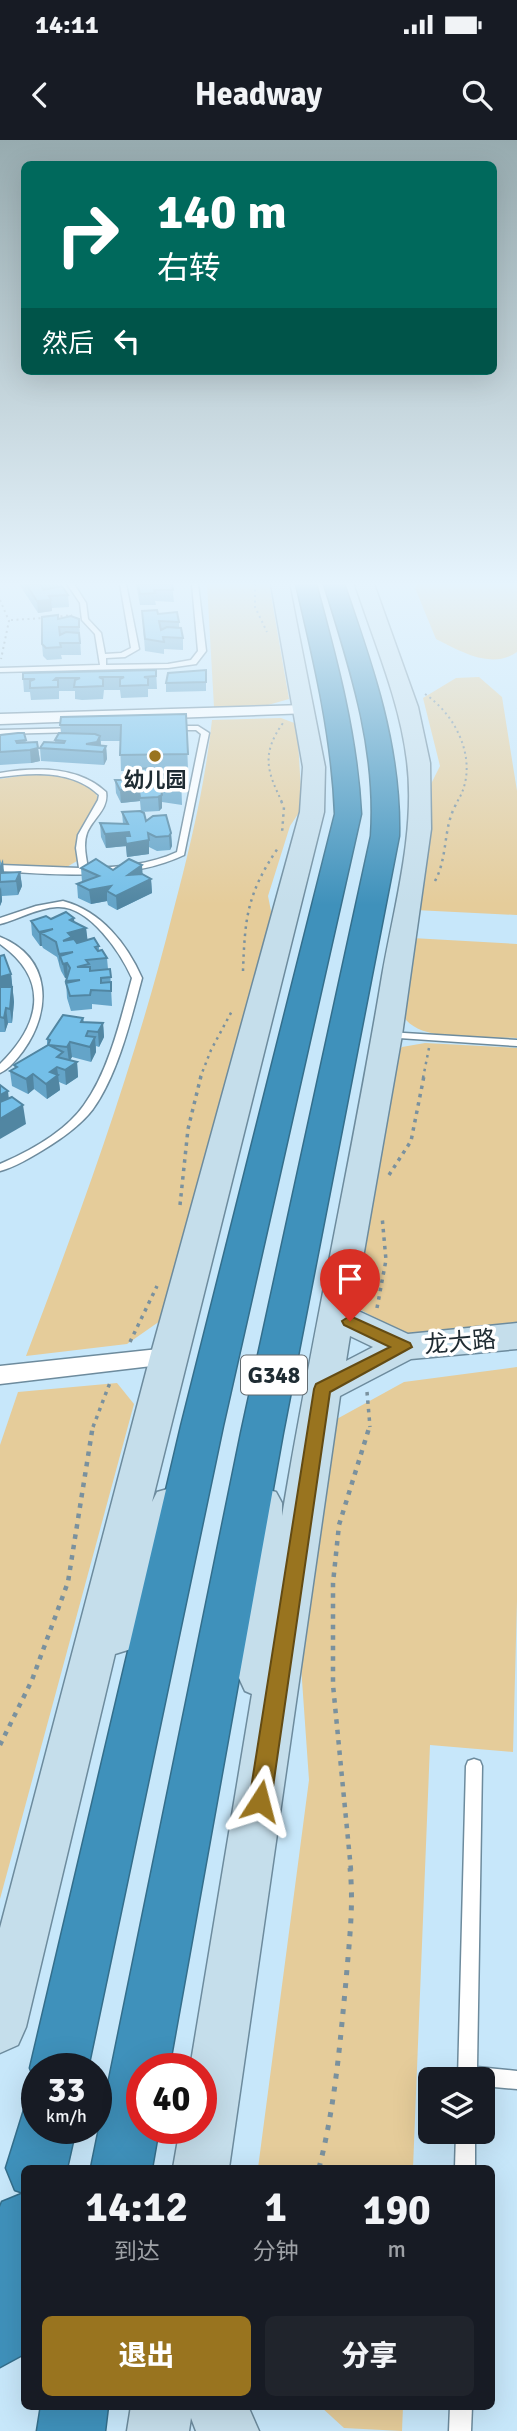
<!DOCTYPE html>
<html lang="zh">
<meta charset="utf-8">
<style>
body{margin:0;font-family:Signika,"Noto Sans SC",sans-serif;background:#20242c;color:#f1f3f6;height:100vh;display:flex;flex-direction:column;font-size:26px;white-space:nowrap}
*{box-sizing:border-box;margin:0}
p{font-size:23px;color:#9ea1a6}
.icon{flex:none;width:38px;height:38px;fill:none;stroke:currentColor;stroke-width:2;stroke-linecap:round;stroke-linejoin:round}
.map{position:relative;flex:1;overflow:hidden}
.side{position:absolute;left:21px;top:2025px;width:474px;height:245px;display:flex;flex-direction:column;background:#171b24;border-radius:10px;box-shadow:0 7px 28px #0002}
.side>*{flex:none}
.hud{position:absolute;left:21px;top:21px;width:476px;height:214px;border-radius:10px;box-shadow:0 7px 28px #0002;background:#00695c;color:#fff;overflow:hidden}
.tools{position:absolute;left:418px;top:1927px;display:grid;gap:14px}
.tools a{display:grid;place-items:center;width:77px;height:77px;border-radius:10px;background:#171b24;box-shadow:0 7px 28px #0002;font-size:35px}
.speed{position:absolute;left:21px;top:1913px;display:flex;gap:14px;font-size:35px;font-weight:700;text-align:center}
.speed>*{display:grid;place-content:center;width:91px;height:91px;border-radius:50%;background:#171b24;box-shadow:0 7px 28px #0002;line-height:1}
.speed small{font-size:18px;font-weight:400}
.speed .limit{border:10px solid #d22;background:#fff;color:#111}
.pin{position:absolute;display:grid;place-items:center;width:60px;height:60px;color:#fff;margin:-72px -30px;border-radius:50% 50% 50% 0;rotate:-45deg;box-shadow:0 0 7px #0007}
.pin .icon{rotate:45deg}
.me{position:absolute;width:77px;margin:-38px;rotate:9deg;stroke-linejoin:round;filter:drop-shadow(0 0 5px #0008)}
.turn{display:flex;align-items:center;gap:24px;height:147px;padding:0 21px;font-size:32px}
.turn .icon{width:91px;height:91px;stroke-width:2.5}
.turn b{display:block;font-size:49px;line-height:60px}
.then{display:flex;align-items:center;height:66px;padding:0 21px;background:#0003;gap:14px;font-size:26px}
.eta{display:flex;justify-content:space-evenly;align-items:center;height:119px;text-align:center}
.eta b{font-size:42px;font-weight:800;line-height:49px}
.action{display:flex;gap:14px;margin-top:auto;padding:14px 21px}
.action a{flex:1;height:80px;border-radius:10px;background:#99741f;color:#fff;font-size:28px;font-weight:800;line-height:80px;text-align:center}
.action a+a{background:#20242c;color:#f1f3f6}
.status{display:flex;justify-content:space-between;align-items:center;height:49px;padding:0 35px;background:#171b24;direction:ltr}
.status svg{height:19px;fill:currentColor}
header{display:flex;justify-content:space-between;align-items:center;height:91px;padding:0 21px;background:#171b24;font-size:32px;font-weight:800}
.map>svg:first-child{display:block}
.green{fill:#e5cc9a}
.lines{fill:none;stroke-linecap:round;stroke-linejoin:round}
.lane-casing{stroke:#6d8b9d;stroke-width:3}
.street-casing{stroke:#6d8b9d;stroke-width:3}
.secondary-casing{stroke:#6d8b9d;stroke-width:3}
.highway-casing{stroke:#346e8b;stroke-width:3}
.path-far4{stroke:#7a919e;stroke-width:2;stroke-dasharray:2 3.5;stroke-linecap:butt}
.path-far3{stroke:#7a919e;stroke-width:2.5;stroke-dasharray:2.5 4.5;stroke-linecap:butt}
.path-far2{stroke:#7a919e;stroke-width:3.5;stroke-dasharray:3.5 5;stroke-linecap:butt}
.path-far1{stroke:#7a919e;stroke-width:4.5;stroke-dasharray:4.5 6;stroke-linecap:butt}
.path{stroke:#7a919e;stroke-width:5;stroke-dasharray:5 8;stroke-linecap:butt}
.lane{fill:#fff;fill-rule:evenodd}
.street{fill:#fff;fill-rule:evenodd}
.secondary{fill:#c5deeb;fill-rule:evenodd}
.highway{fill:#3f91bb;fill-rule:evenodd}
.wall{fill:#64a4c8}
.shaded-wall{fill:#5186a2}
.building{fill:#74bfe8;stroke:#5186a2;stroke-width:2}
.route{fill:#99741f;stroke:#634b14;stroke-width:2}
.poi-dot{fill:#99741f;stroke:#fff;stroke-width:2.5}
.labels{text-anchor:middle;dominant-baseline:central;stroke-width:7;stroke-linejoin:round;paint-order:stroke}
.far-poi-label{font-size:21px;font-weight:bold;fill:#1f2c33;stroke:#fff}
.shield{fill:#fff;stroke:#626b70;stroke-width:2}
.shield-label{font-size:23px;font-weight:bold;fill:#1f2c33}
.street-label{font-size:24px;fill:#1f2c33;stroke:#fff}
</style>
<div class="status"><b>14:11</b><svg viewBox="0 0 49 12"><path d="M0 12V9h3v3zM5 12V6h3v6zM10 12V3h3v9zM15 12V0h3v12zM26 1h20v11H26zM47 4h2v5h-2z"/></svg></div>
<header><svg class="icon" aria-label="back" viewBox="0 0 24 24"><path d="M15 5l-7 7 7 7"/></svg>Headway<svg class="icon" aria-label="search" viewBox="0 0 24 24"><circle cx="10" cy="10" r="6"/><path d="M15 15l6 6"/></svg></header>
<div class="map">
<svg width="517" height="2291" viewBox="0 0 517 2291">
<rect width="100%" height="100%" fill="#c7e7fa"/>
<!-- green -->
<g class="green">
<path d="M207,444h62l20,115 -21,6 -54,2z"/>
<path d="M417,444h100v68c-26,18 -57,-1 -81,-13l-21,-51z"/>
<path d="M479,537l23,20 15,94v124l-102,-5 14,-122 11,-22 -17,-68 33,-20z"/>
<path d="M281,578l16,6 5,84 -12,18 -22,70 4,20 -112,405 -33,23 -101,12c56,-146 109,-292 147,-444 17,-64 32,-127 39,-192z"/>
<path d="M33,634c15,1 72,5 64,31 -2,5 -7,9 -10,13 -11,15 -10,26 -10,43l-12,7 -65,-2v-87z"/>
<path d="M412,798l105,6v94c-29,-1 -97,5 -113,-21z"/>
<path d="M425,903l92,5v275l-112,12 -49,-28 38,-249 8,-11z"/>
<path d="M517,1227v234l-4,151 -83,-7 -17,423h-155l51,-388 -8,-114 34,-246 69,-38z"/>
<path d="M117,1243l17,21 -134,495v-454l18,-53z"/>
<path d="M320,2266h83l-1,25 -58,-3z"/>
</g>
<g class="lines">
<defs>
<g id="lane">
<path d="M67,444h7l12,19 2,16 13,14 4,21 16,-1 10,-5 -11,-64h6l13,65 -14,8 -19,1v7l62,-1 23,-4 7,-9 -6,-67h6l8,67 -10,13 -28,4 -168,4v-4l100,-3 -5,-31 -13,-14 -2,-17z"/>
<path d="M169,586h29l11,7 -25,122c-55,26 -125,20 -184,16v-6l79,3 -3,-20 2,-13 20,-35 1,-5c-26,-25 -66,-23 -99,-18v-4c36,-6 78,-7 106,19 3,17 -13,26 -19,41 -4,11 -1,24 1,35 31,-1 61,-3 89,-16l24,-118 -5,-4h-27z"/>
<path d="M80,588l1,2 -4,2 -77,2v-4z"/>
<path d="M63,761c38,10 64,43 79,77 -11,41 -24,96 -49,131 -13,17 -32,30 -50,41 -13,8 -28,17 -43,21v-7c30,-13 65,-32 84,-59 25,-34 37,-87 48,-127 -11,-25 -43,-73 -75,-71 -20,1 -38,12 -57,17v-6l36,-12z"/>
<path d="M0,797c52,21 52,74 23,114 -6,8 -14,18 -23,22v-9c40,-39 51,-84 0,-120z"/>
<path d="M388,892l129,8v6l-133,-9v-4z"/>
<path d="M474,1619l6,2 2,5 -5,301 40,4v18l-34,-3v-7h-25l8,-313 2,-5z"/>
<path d="M456,1992h19v36h-20z"/>
<path d="M450,2266h22l-1,25h-22z"/>
</g>
<g id="street">
<path d="M305,565l8,5 -3,3 -310,11v-10z"/>
<path d="M168,1208l9,3 4,6 -4,6 -177,21v-18z"/>
</g>
<g id="secondary">
<path d="M271,444h18l36,183 -1,45 -172,690 5,-10 14,-4 14,4 6,11 -53,133 -7,13 -16,5 -89,373 -8,18 -18,8v-125l150,-571 150,-545 3,-45z"/>
<path d="M355,444h19l44,123 12,56 1,66 -29,206 -48,274 54,25 109,-11v26l-106,10 -71,37 -111,772h-56l7,-40h21v-60h-11l62,-374 -7,-3 -6,-13 3,-175 6,-11 14,-4 14,4 6,11v13c30,-181 70,-359 100,-540 12,-69 34,-145 25,-215 -7,-60 -33,-119 -52,-177zM350,1196l23,11 -27,14z"/>
<path d="M131,2266h117l11,25h-63l-5,-13 -2,13h-62z"/>
</g>
<g id="highway">
<path d="M296,444h20c21,77 41,151 45,230l-138,612 -135,642h-51v17l-7,-17 151,-642 154,-612c-3,-79 -21,-153 -39,-230z"/>
<path d="M324,444h20c29,83 57,163 55,252l-116,597 -114,635h-27v60h17l-7,40h-61l150,-735 130,-597c6,-88 -21,-168 -47,-252z"/>
<path d="M37,1962v26h39l-9,40h-43v186l-24,13v-160l2,-5 22,-9 -9,-3 -9,-22 19,-61z"/>
<path d="M41,2266h67l-3,25h-68z"/>
</g>
</defs>
<!-- lane casing -->
<use href="#lane" class="lane-casing"/>
<!-- street casing -->
<use href="#street" class="street-casing"/>
<!-- secondary casing -->
<use href="#secondary" class="secondary-casing"/>
<!-- highway casing -->
<use href="#highway" class="highway-casing"/>
<!-- path-far4 -->
<g class="path-far4">
<path d="M255,444v23l12,25"/>
<path d="M0,460l9,21 -8,38"/>
<path d="M55,477l17,-2"/>
<path d="M11,480l33,-2"/>
<path d="M425,554c34,23 55,72 32,108"/>
<path d="M282,662c-15,-31 -21,-48 1,-79"/>
</g>
<!-- path-far3 -->
<g class="path-far3">
<path d="M281,661l3,6 -2,26"/>
<path d="M435,741c14,-26 7,-55 23,-80"/>
<path d="M243,831c2,-54 4,-77 35,-123"/>
<path d="M200,938l11,-28 22,-41"/>
<path d="M423,938l6,-30"/>
</g>
<!-- path-far2 -->
<g class="path-far2">
<path d="M389,1035l22,-34 13,-65"/>
<path d="M180,1065l8,-76 13,-53"/>
<path d="M377,1168l9,-48 -4,-44"/>
<path d="M130,1202l27,-56"/>
<path d="M367,1252l3,35"/>
<path d="M93,1287l18,-47"/>
</g>
<!-- path-far1 -->
<g class="path-far1">
<path d="M0,1605l32,-65 36,-98 25,-157"/>
<path d="M351,1730l-18,-185v-102l6,-58 31,-100"/>
</g>
<!-- path -->
<path class="path" d="M319,2028c16,-61 21,-125 27,-187 3,-38 8,-75 4,-113"/>
<!-- lane -->
<use href="#lane" class="lane"/>
<!-- street -->
<use href="#street" class="street"/>
<!-- secondary -->
<use href="#secondary" class="secondary"/>
<!-- highway -->
<use href="#highway" class="highway"/>
</g>
<!-- wall -->
<g class="wall">
<path d="M19,444h39v3l10,8 1,12 -17,1v3l-14,2z"/>
<path d="M136,444h36l2,18 -19,-1 1,4h-16z"/>
<path d="M142,471l16,3 21,8v6l4,10v12l-19,-1v5l-19,-3z"/>
<path d="M58,479h21l2,36h-20l1,4 -15,1 -4,-4 -1,-12z"/>
<path d="M156,530l1,19h-9v8l-27,1 -1,-8h-16l-1,9 -21,1 -7,-1v-8h-16v8l-28,1 -1,-8h-6l-1,-13z"/>
<path d="M206,530v21l-40,1v-9z"/>
<path d="M186,574l2,56 -31,1 2,6 22,-2 1,30 -20,-3v6l-3,3 -18,1 -1,-11 -19,2 -5,-10 -1,-13h21v-9h-15l-1,-30h-19v4l5,1 1,13 -3,6 -63,-4 -1,-13 15,-6v-2l6,-7 -1,-8z"/>
<path d="M24,593l2,10 12,5 2,13 -9,2 -31,2v-30z"/>
<path d="M122,672l24,9 25,12 1,13 -2,4 -13,1 -8,-4v7l-22,3 -1,-11 -20,2 -5,-11 -1,-14 23,1z"/>
<path d="M0,719l4,13h16l2,14 -4,9 -16,1v5l-2,5z"/>
<path d="M142,725v9l9,5 1,14 -35,17 -9,-5 -1,-4 -16,3 -13,-6 -1,-14 5,-2 -1,-14 32,2z"/>
<path d="M51,779l23,3 12,6 1,12 12,6v4l8,8 1,11h2l2,37 -20,-2v5l-21,2 -4,-13 -1,-17 1,-3h-2l-4,-7 -4,-14 -14,-9 -1,-2h-2l-8,-11 -1,-14z"/>
<path d="M0,816l11,18 3,28 -2,21h-4l-3,9h-5z"/>
<path d="M83,878l1,4 19,1 1,14 -5,10 -3,-1v6l-5,10 -19,-5 -2,3 7,2 1,15 -12,8 -7,-3 1,8 -13,9 -13,-10 -6,5 -16,-8 -2,-15 5,-2 -1,-4 33,-20v-6z"/>
</g>
<!-- shaded-wall -->
<g class="shaded-wall">
<path d="M51,460l1,11 -14,2 -1,-12z"/>
<path d="M100,596l1,12 -15,-4z"/>
<path d="M106,606l1,13 -3,6 -1,-13z"/>
<path d="M38,608l2,13 -9,2 -1,-13z"/>
<path d="M143,647v11l-4,-7 1,10 -19,2 -1,-13z"/>
<path d="M162,655v13l-3,3 -1,-14z"/>
<path d="M129,692l20,8v14l-22,3 -2,-21 1,10 -20,2 -1,-14z"/>
<path d="M171,693l1,13 -2,4 -1,-14z"/>
<path d="M3,719l1,14 -4,9v-16z"/>
<path d="M142,725l1,14 -15,-4z"/>
<path d="M20,732l2,14 -4,9 -2,-14z"/>
<path d="M151,739l1,14 -35,17 -1,-14z"/>
<path d="M111,746l-4,5v10l-16,3 -2,-14z"/>
<path d="M1,747l1,14 -2,5v-17z"/>
<path d="M74,778l1,13 11,-3 2,15 -21,20 1,14 -3,1 -2,-14 -3,-8v13l-1,-15 11,-34z"/>
<path d="M53,789l-12,4 1,13h-2l-1,-14z"/>
<path d="M11,834l3,28 -2,21 -2,-14 -10,-18v-14z"/>
<path d="M6,868l2,15 -3,9 -1,-14z"/>
<path d="M103,883l1,14 -5,10 -1,-15z"/>
<path d="M95,897l1,15 -5,10 -1,-15z"/>
<path d="M70,902l2,15 -3,5 -2,-15z"/>
<path d="M77,922l1,15 -12,8 -1,-15z"/>
<path d="M57,927l3,23 -13,9 -1,-15 4,-12z"/>
<path d="M33,934l1,15 -6,5 -2,-15z"/>
<path d="M8,951l2,18 -10,6v-20z"/>
<path d="M23,965l3,19 -26,15v-20z"/>
</g>
<!-- building -->
<g class="building">
<path d="M26,444h14l4,6 18,-4 6,9 -19,1 2,4 -14,1z"/>
<path d="M138,444h34l1,6h-19l1,3 -15,1z"/>
<path d="M157,470l1,4 19,-2 2,10 -20,-1 2,9 6,-3 14,1 2,10 -20,-1 1,5 -19,-3 -3,-28z"/>
<path d="M58,475v4l13,-3 8,3v8h-20l1,8 6,-3 13,1 1,10h-20l1,4 -15,1 -4,-4v-27z"/>
<path d="M156,530v6l-12,1 4,1v7l-28,1v-7l4,-2h-25l4,2v7l-22,1h-7l1,-7 5,-2h-24l-2,2h4v7l-28,1v-7l5,-2h-12v-6z"/>
<path d="M206,530v12l-40,1 2,-10z"/>
<path d="M186,574l2,40 -68,1 1,-30h-61l1,-8z"/>
<path d="M18,593h6l2,7 -10,1 1,2 20,-1 1,6 -8,2 -30,2v-17z"/>
<path d="M59,593l36,1 5,2 -3,6 -11,2 20,2 -3,6 -63,-4 4,-6 20,1 1,-2 -10,-1z"/>
<path d="M153,628l4,2 2,7 7,-4 12,-1 3,3v16l-20,-3 1,7 -4,2 -18,1 -1,-7h4v-4l-23,3 -5,-10h27l-6,-11z"/>
<path d="M140,671l4,2 2,8 7,-5 13,-1 5,18 -2,3 -13,1 -8,-4 1,7 -23,4 -1,-8h5l-1,-4 -24,2 -5,-11 28,1 -6,-12z"/>
<path d="M96,719l17,11 16,-11 13,6 -14,10 14,-1 9,5 -35,17 -9,-5 4,-5 -22,4 -12,-6 22,-8 -18,-8z"/>
<path d="M20,732l-4,9 -16,1v-9z"/>
<path d="M66,772l8,6 -4,2 16,8 -18,5 4,4 -9,4 11,-2 3,4 17,-5 5,8 -4,1 3,4 4,-1 5,8 -21,2 3,4 -12,3h13v4l20,-2 1,8 -10,1v5l10,-1v9l-20,-1 -1,5 -20,1 -4,-13 14,-3 -14,1 4,-13 -3,-5 -4,1 -3,-8 13,-4 -14,2 -3,-12 -15,-9 12,-4 -14,3 -8,-11 15,-5 5,3z"/>
<path d="M4,815l7,19 -11,3v-21z"/>
<path d="M0,847h12l-2,22 -4,-1 -2,10 -4,-1z"/>
<path d="M63,875l20,3 -2,4 22,1 -5,9 -10,-1 -2,5 9,1 -5,10 -20,-5 -3,5 -18,-2 14,7 -6,5 20,5 -12,8 -8,-3 -7,5 8,3 -12,9 -13,-10 -7,5 -16,-8 7,-4 -3,-2 34,-20 2,-5 -3,-1z"/>
<path d="M0,945l8,6 -8,4z"/>
<path d="M12,957l11,8 -23,14v-17z"/>
</g>
<!-- sky -->
<linearGradient id="sky" x2="0" y2="1"><stop stop-color="#97abaf"/><stop offset="0.58" stop-color="#e6f4fd"/><stop offset="1" stop-color="#e6f4fd" stop-opacity="0"/></linearGradient>
<rect width="517" height="765" fill="url(#sky)"/>
<!-- route -->
<path class="route" d="M350,1176l60,27 2,4 -82,45 -59,409 -4,7 -7,2 -8,-2 -3,-7 65,-412 2,-5 74,-37 -46,-22 -2,-4z"/>
<!-- markers -->
<circle class="poi-dot" cx="155" cy="616" r="7"/>
<g class="labels">
<!-- far-poi labels -->
<g class="far-poi-label">
<text x="155" y="640">幼儿园</text>
</g>
<!-- shield labels -->
<rect class="shield" x="241" y="1215.5" width="66" height="39" rx="5"/>
<g class="shield-label">
<text x="274" y="1235">G348</text>
</g>
<!-- street labels -->
<g class="street-label">
<text transform="translate(460 1202) rotate(-5)">龙大路</text>
</g>
</g>
</svg>
<div class="tools">
<a><svg class="icon" aria-label="layers" viewBox="0 0 24 24"><path d="M12 4l9 5-9 5-9-5zM3 14l9 5 9-5"/></svg></a>
</div>
<div class="speed"><div>33<small>km/h</small></div><div class="limit">40</div></div>
<div class="pin" style="left:350px;top:1181px;background:#d93025"><svg class="icon" aria-label="arrive" viewBox="0 0 24 24"><path d="M6 21V4h12l-3 4 3 4H6"/></svg></div>
<svg class="me" style="left:260px;top:1661px" viewBox="-20 -20 40 40"><path d="M0-17L14 15 0 8-14 15z" fill="#99741f" stroke="#fff" stroke-width="4"/></svg>
<div class="hud">
<div class="turn"><svg class="icon" aria-label="right" viewBox="0 0 24 24"><path d="M7 20v-9h11M14 6l5 5-5 5"/></svg><div><b>140 m</b>右转</div></div>
<div class="then">然后<svg class="icon" aria-label="left" viewBox="0 0 24 24"><path d="M17 20v-9H6M10 6l-5 5 5 5"/></svg></div>
</div>
<section class="side">
<div class="eta">
<div><b>14:12</b><p>到达</p></div>
<div><b>1</b><p>分钟</p></div>
<div><b>190</b><p>m</p></div>
</div>
<div class="action"><a>退出</a><a>分享</a></div>
</section>
</div>
